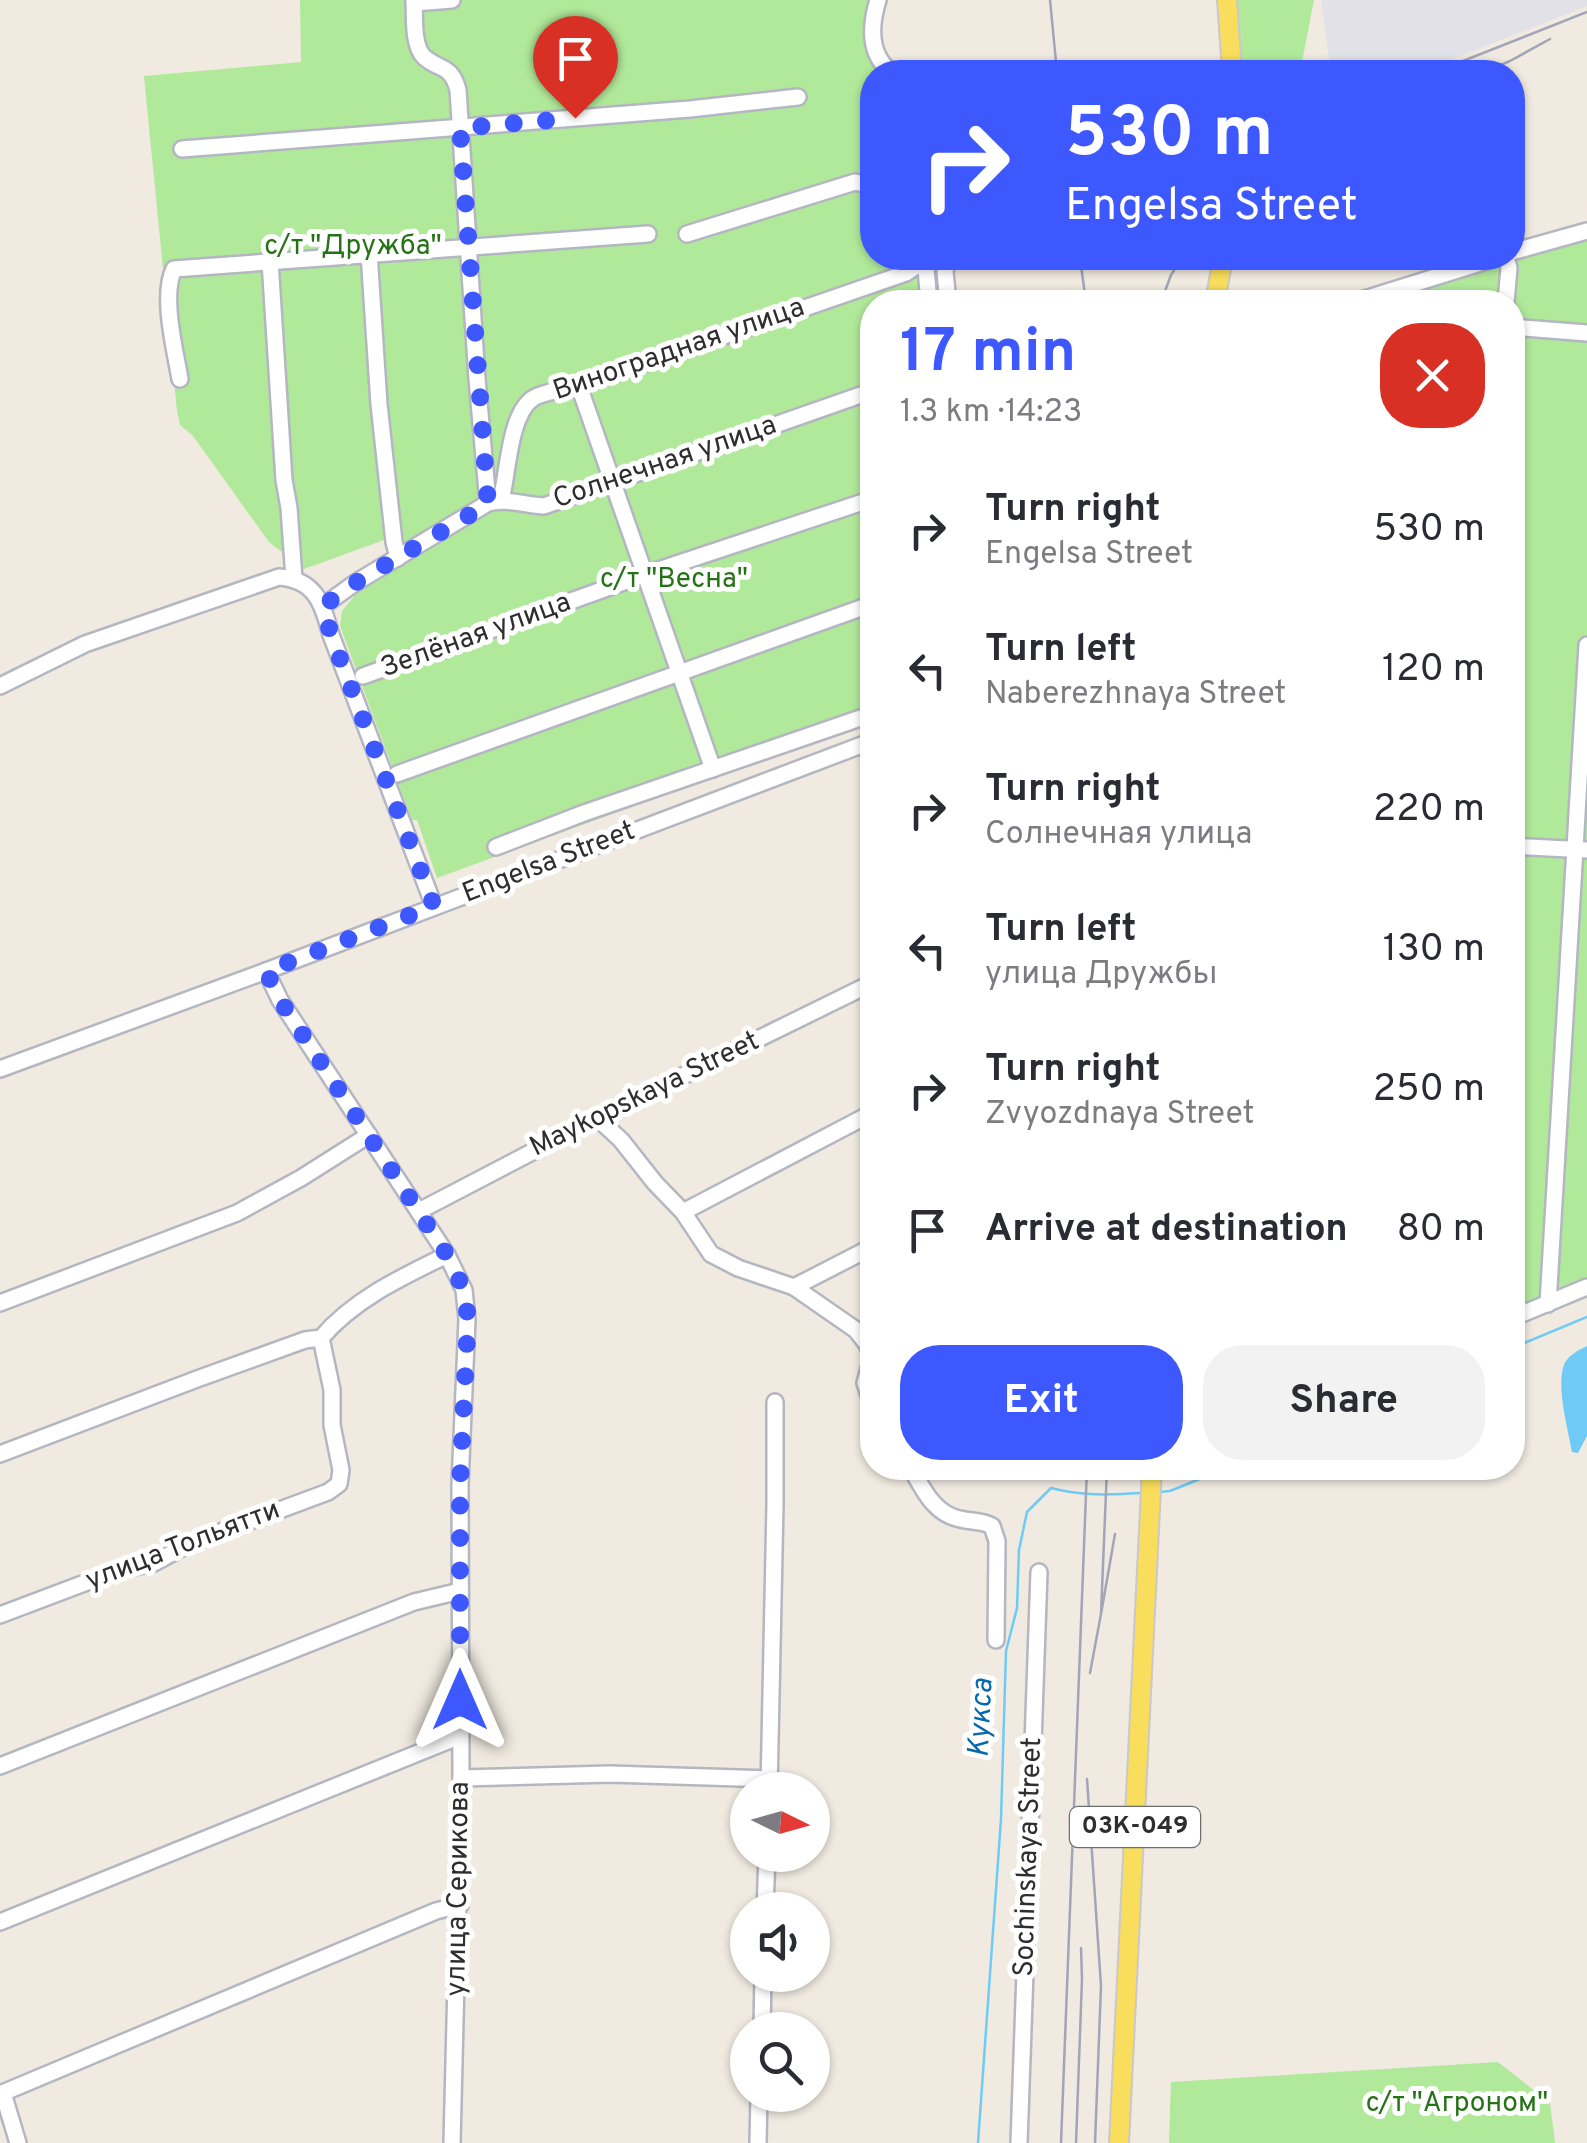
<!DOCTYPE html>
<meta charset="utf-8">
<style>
body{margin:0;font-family:Overpass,sans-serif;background:#f2f2f3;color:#2b2b33;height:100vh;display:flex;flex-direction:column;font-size:38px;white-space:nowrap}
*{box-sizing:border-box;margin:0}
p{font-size:32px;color:#7c7c81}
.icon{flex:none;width:55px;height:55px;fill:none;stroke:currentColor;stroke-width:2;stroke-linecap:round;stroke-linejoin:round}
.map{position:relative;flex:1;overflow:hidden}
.details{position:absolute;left:860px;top:290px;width:665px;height:1190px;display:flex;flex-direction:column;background:#fff;border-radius:40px;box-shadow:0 2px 8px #0004}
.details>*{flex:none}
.banner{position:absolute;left:860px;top:60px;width:665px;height:210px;border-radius:40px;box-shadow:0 2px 8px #0004;background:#3e58ff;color:#fff;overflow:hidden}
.needle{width:65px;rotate:95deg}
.controls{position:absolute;left:730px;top:1772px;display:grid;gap:20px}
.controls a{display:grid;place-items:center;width:100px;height:100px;border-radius:50%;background:#fff;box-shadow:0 2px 8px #0004;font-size:50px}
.pin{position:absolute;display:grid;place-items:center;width:85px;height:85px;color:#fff;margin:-102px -42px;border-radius:50% 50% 50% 0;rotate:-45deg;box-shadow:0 0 10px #0007}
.pin .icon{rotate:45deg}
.me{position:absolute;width:110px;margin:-55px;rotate:0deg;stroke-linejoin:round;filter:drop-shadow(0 0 8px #0008)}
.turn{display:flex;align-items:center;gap:35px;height:210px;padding:0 40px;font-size:45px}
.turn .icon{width:130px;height:130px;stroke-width:2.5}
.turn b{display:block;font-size:70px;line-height:85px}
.round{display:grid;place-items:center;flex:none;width:105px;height:105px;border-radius:40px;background:#f2f2f3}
.overview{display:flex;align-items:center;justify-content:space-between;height:170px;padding:0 40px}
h1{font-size:60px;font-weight:700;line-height:75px;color:#3e58ff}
.action{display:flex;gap:20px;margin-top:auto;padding:20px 40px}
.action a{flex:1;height:115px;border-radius:40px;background:#3e58ff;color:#fff;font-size:40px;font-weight:700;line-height:115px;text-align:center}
.action a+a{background:#f2f2f3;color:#2b2b33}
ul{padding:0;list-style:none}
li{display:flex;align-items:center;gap:30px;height:140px;padding:0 40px}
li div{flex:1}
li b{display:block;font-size:38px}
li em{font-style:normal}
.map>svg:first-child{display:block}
.industrial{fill:#e3e1e8}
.green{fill:#b1e99a}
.water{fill:#6fcbf6}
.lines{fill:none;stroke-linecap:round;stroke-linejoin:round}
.stream{stroke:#6fcbf6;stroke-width:2.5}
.minor-casing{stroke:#b4b6c2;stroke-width:20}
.major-casing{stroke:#c9c9c9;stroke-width:22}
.minor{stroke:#fff;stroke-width:15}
.major{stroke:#f9dd5c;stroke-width:18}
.rail{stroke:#a2a4b9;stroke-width:2.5}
.route{stroke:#3e58ff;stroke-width:18;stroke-dasharray:0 32.4}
.labels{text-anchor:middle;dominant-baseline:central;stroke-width:10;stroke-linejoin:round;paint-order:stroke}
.shield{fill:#fff;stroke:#6d6d6d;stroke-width:2.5}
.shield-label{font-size:25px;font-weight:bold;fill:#2e2e2e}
.park-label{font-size:28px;fill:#257217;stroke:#fff}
.street-label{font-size:28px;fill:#2e2e2e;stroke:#fff}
.water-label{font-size:30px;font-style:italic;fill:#0569ab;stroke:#fff}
</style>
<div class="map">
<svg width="1587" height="2143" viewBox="0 0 1587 2143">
<rect width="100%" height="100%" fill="#f0eae0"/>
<!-- industrial -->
<path class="industrial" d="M1321,0h266v6l-167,66h-89z"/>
<!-- green -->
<g class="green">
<path d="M300,0h574l3,72h-5v186h55l5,6 4,38h-64v417l-435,159 -20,-58h-5l-72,-194 2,-15 15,-18 -6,-11 39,-25 -3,-18 -83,30 -35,-27 -76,-106 -13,-11 -3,-14 -33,-335 157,-14z"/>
<path d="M1234,0h80l-14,72h-58z"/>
<path d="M1587,238v1054l-74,30 -1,-1020h-138z"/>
<path d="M1498,2062l52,41 5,40h-386l2,-61z"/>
</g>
<!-- water -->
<path class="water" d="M1587,1346v90l-9,17 -6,-1c-4,-23 -15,-62 -9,-84 3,-12 14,-17 24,-22z"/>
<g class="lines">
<!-- stream -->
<g class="stream">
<path d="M1512,1348l75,-31"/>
<path d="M1159,1492l11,-1 57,-23"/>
<path d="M978,2143l23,-324 5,-168 11,-43 2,-58 8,-38 24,-24c30,8 59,7 90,5"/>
</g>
<defs>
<g id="minor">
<path d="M414,0c1,15 -2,45 10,57 16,14 27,7 34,33l19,289 11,124"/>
<path d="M878,0c-8,26 -10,54 13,72"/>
<path d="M414,3l38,-3"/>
<path d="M182,149l508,-40 108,-12"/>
<path d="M687,234l168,-52 13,3 4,5"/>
<path d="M1512,252l75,-21"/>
<path d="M369,253l10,151 15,138 4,16"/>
<path d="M925,258l4,44"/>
<path d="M1506,258l3,10 -3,34"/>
<path d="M270,261l14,219 5,28 5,71"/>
<path d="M948,302l-3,-30 3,-14"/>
<path d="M1355,302l141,-44"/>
<path d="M1512,327l75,6"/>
<path d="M180,379c-5,-29 -19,-84 -6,-110l474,-35"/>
<path d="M579,386l134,383"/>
<path d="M501,500c7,-26 8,-84 31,-101 9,-7 36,-10 47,-13l327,-113 12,-8 5,-7"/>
<path d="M323,606l32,-23 133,-80c18,-5 37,2 56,3l328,-115"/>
<path d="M363,676l283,-102 226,-75"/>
<path d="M0,686l85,-42 194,-67c37,3 43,26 52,58l103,271"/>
<path d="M866,743l6,22"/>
<path d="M397,774l475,-170"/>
<path d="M1512,846l75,4"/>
<path d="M496,847l88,-34 288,-99"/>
<path d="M266,971l14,29 167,255 17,35 3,29 -7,165 1,294 -9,365"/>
<path d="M0,1069l266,-98 606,-230"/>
<path d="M597,1118l24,22 34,43 28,29 28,42 27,14 56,19 62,43 11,14 5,13 -7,26 7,21"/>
<path d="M419,1211l178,-93 275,-135"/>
<path d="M683,1212l189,-99"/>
<path d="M794,1287l78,-40"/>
<path d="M0,1303l237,-90 64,-35 68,-43"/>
<path d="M1548,1304l39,-659"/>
<path d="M1512,1318l75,-31"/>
<path d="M0,1454l197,-75 108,-39 16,-2c33,-39 81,-61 126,-83"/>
<path d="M911,1468c12,21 23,46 49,51 12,3 21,1 32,7l5,15 -1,99"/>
<path d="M0,1615l119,-45 35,-7 37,-20 137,-51 11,-8 2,-14 -9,-45v-35l-11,-52"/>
<path d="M0,1766l414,-164 46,-11"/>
<path d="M461,1778l149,-4 159,5"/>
<path d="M769,1790l6,-286v-102"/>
<path d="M765,1910l2,-55"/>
<path d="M0,1922l460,-186"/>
<path d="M762,2030l1,-55"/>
<path d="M3,2093l15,50"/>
<path d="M0,2094l436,-183 24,-6"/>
<path d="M758,2143l1,-48"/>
<path d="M1019,2143l20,-571"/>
</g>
<g id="major">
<path d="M1227,0l5,72"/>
<path d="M1215,302l8,-44"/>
<path d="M1119,2143l33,-675"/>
</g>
</defs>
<!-- minor casing -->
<use href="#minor" class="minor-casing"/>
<!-- major casing -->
<use href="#major" class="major-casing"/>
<!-- minor -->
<use href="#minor" class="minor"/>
<!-- major -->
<use href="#major" class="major"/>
<!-- rail -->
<g class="rail">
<path d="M1050,0l7,72"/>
<path d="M1435,72l152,-60"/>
<path d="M1484,72l26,-11 40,-22"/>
<path d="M1080,258l6,44"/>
<path d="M1161,302l10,-27 11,-17"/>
<path d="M1107,1468l-6,146 14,-80"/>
<path d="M1090,1673l11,-59"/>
<path d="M1087,1779l14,207 -6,157"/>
<path d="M1061,2143l26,-675"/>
<path d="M1076,2143l6,-164 -1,-31"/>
</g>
</g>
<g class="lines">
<!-- route -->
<path class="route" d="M460,1700v-216l8,-166 -4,-28 -17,-35 -167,-255 -14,-29 168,-65 -103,-271 -8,-29 32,-23 133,-79 -28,-376 115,-10"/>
</g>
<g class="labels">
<!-- shield labels -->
<rect class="shield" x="1070" y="1807" width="130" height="40" rx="8"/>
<g class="shield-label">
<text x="1135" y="1827">03К-049</text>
</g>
<!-- park labels -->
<g class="park-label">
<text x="353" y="247">с/т "Дружба"</text>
<text x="674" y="580">с/т "Весна"</text>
<text x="1457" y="2104">с/т "Агроном"</text>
</g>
<!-- street labels -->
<g class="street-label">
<text transform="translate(679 350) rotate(-19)">Виноградная улица</text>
<text transform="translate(665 463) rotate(-19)">Солнечная улица</text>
<text transform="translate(476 636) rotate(-20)">Зелёная улица</text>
<text transform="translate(549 863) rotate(-21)">Engelsa Street</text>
<text transform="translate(645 1095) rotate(-26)">Maykopskaya Street</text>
<text transform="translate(183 1546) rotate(-21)">улица Тольятти</text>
<text transform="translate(1029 1857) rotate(-88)">Sochinskaya Street</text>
<text transform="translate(459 1889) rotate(-89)">улица Серикова</text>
</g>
<!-- water labels -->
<g class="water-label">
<text transform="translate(982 1718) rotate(-87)">Кукса</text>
</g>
</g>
</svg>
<div class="controls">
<a><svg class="needle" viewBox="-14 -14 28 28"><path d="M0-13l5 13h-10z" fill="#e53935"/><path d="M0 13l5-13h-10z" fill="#7c7c81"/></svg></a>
<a><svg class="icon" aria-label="sound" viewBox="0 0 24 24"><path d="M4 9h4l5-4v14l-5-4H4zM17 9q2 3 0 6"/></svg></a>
<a><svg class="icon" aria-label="search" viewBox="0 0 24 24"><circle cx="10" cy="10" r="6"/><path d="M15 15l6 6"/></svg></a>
</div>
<div class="pin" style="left:575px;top:118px;background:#d93025"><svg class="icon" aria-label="arrive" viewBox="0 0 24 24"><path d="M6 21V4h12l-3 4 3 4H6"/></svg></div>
<svg class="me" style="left:460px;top:1700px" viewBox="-20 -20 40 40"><path d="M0-17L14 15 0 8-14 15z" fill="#3e58ff" stroke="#fff" stroke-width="4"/></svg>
<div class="banner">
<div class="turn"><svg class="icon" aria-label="right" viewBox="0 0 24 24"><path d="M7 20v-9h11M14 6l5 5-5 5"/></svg><div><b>530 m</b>Engelsa Street</div></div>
</div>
<section class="details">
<div class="overview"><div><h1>17 min</h1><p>1.3 km · 14:23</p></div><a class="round" style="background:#d93025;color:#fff"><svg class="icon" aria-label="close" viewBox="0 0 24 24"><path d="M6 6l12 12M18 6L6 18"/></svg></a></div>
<ul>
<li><svg class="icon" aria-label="right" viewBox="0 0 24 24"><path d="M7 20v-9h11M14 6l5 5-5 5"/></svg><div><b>Turn right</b><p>Engelsa Street</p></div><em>530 m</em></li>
<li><svg class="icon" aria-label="left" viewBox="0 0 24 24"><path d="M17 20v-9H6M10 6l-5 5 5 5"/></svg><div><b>Turn left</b><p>Naberezhnaya Street</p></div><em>120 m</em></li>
<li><svg class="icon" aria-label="right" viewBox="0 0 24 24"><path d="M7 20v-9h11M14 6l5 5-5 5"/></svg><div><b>Turn right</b><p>Солнечная улица</p></div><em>220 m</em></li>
<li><svg class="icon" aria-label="left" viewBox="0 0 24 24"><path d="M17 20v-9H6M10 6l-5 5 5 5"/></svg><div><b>Turn left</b><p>улица Дружбы</p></div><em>130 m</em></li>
<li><svg class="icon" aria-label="right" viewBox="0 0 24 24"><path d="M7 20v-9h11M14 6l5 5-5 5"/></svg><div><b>Turn right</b><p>Zvyozdnaya Street</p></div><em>250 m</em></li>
<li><svg class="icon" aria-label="arrive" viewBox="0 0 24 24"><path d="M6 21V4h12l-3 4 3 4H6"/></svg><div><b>Arrive at destination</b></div><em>80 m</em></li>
</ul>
<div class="action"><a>Exit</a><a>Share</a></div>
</section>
</div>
